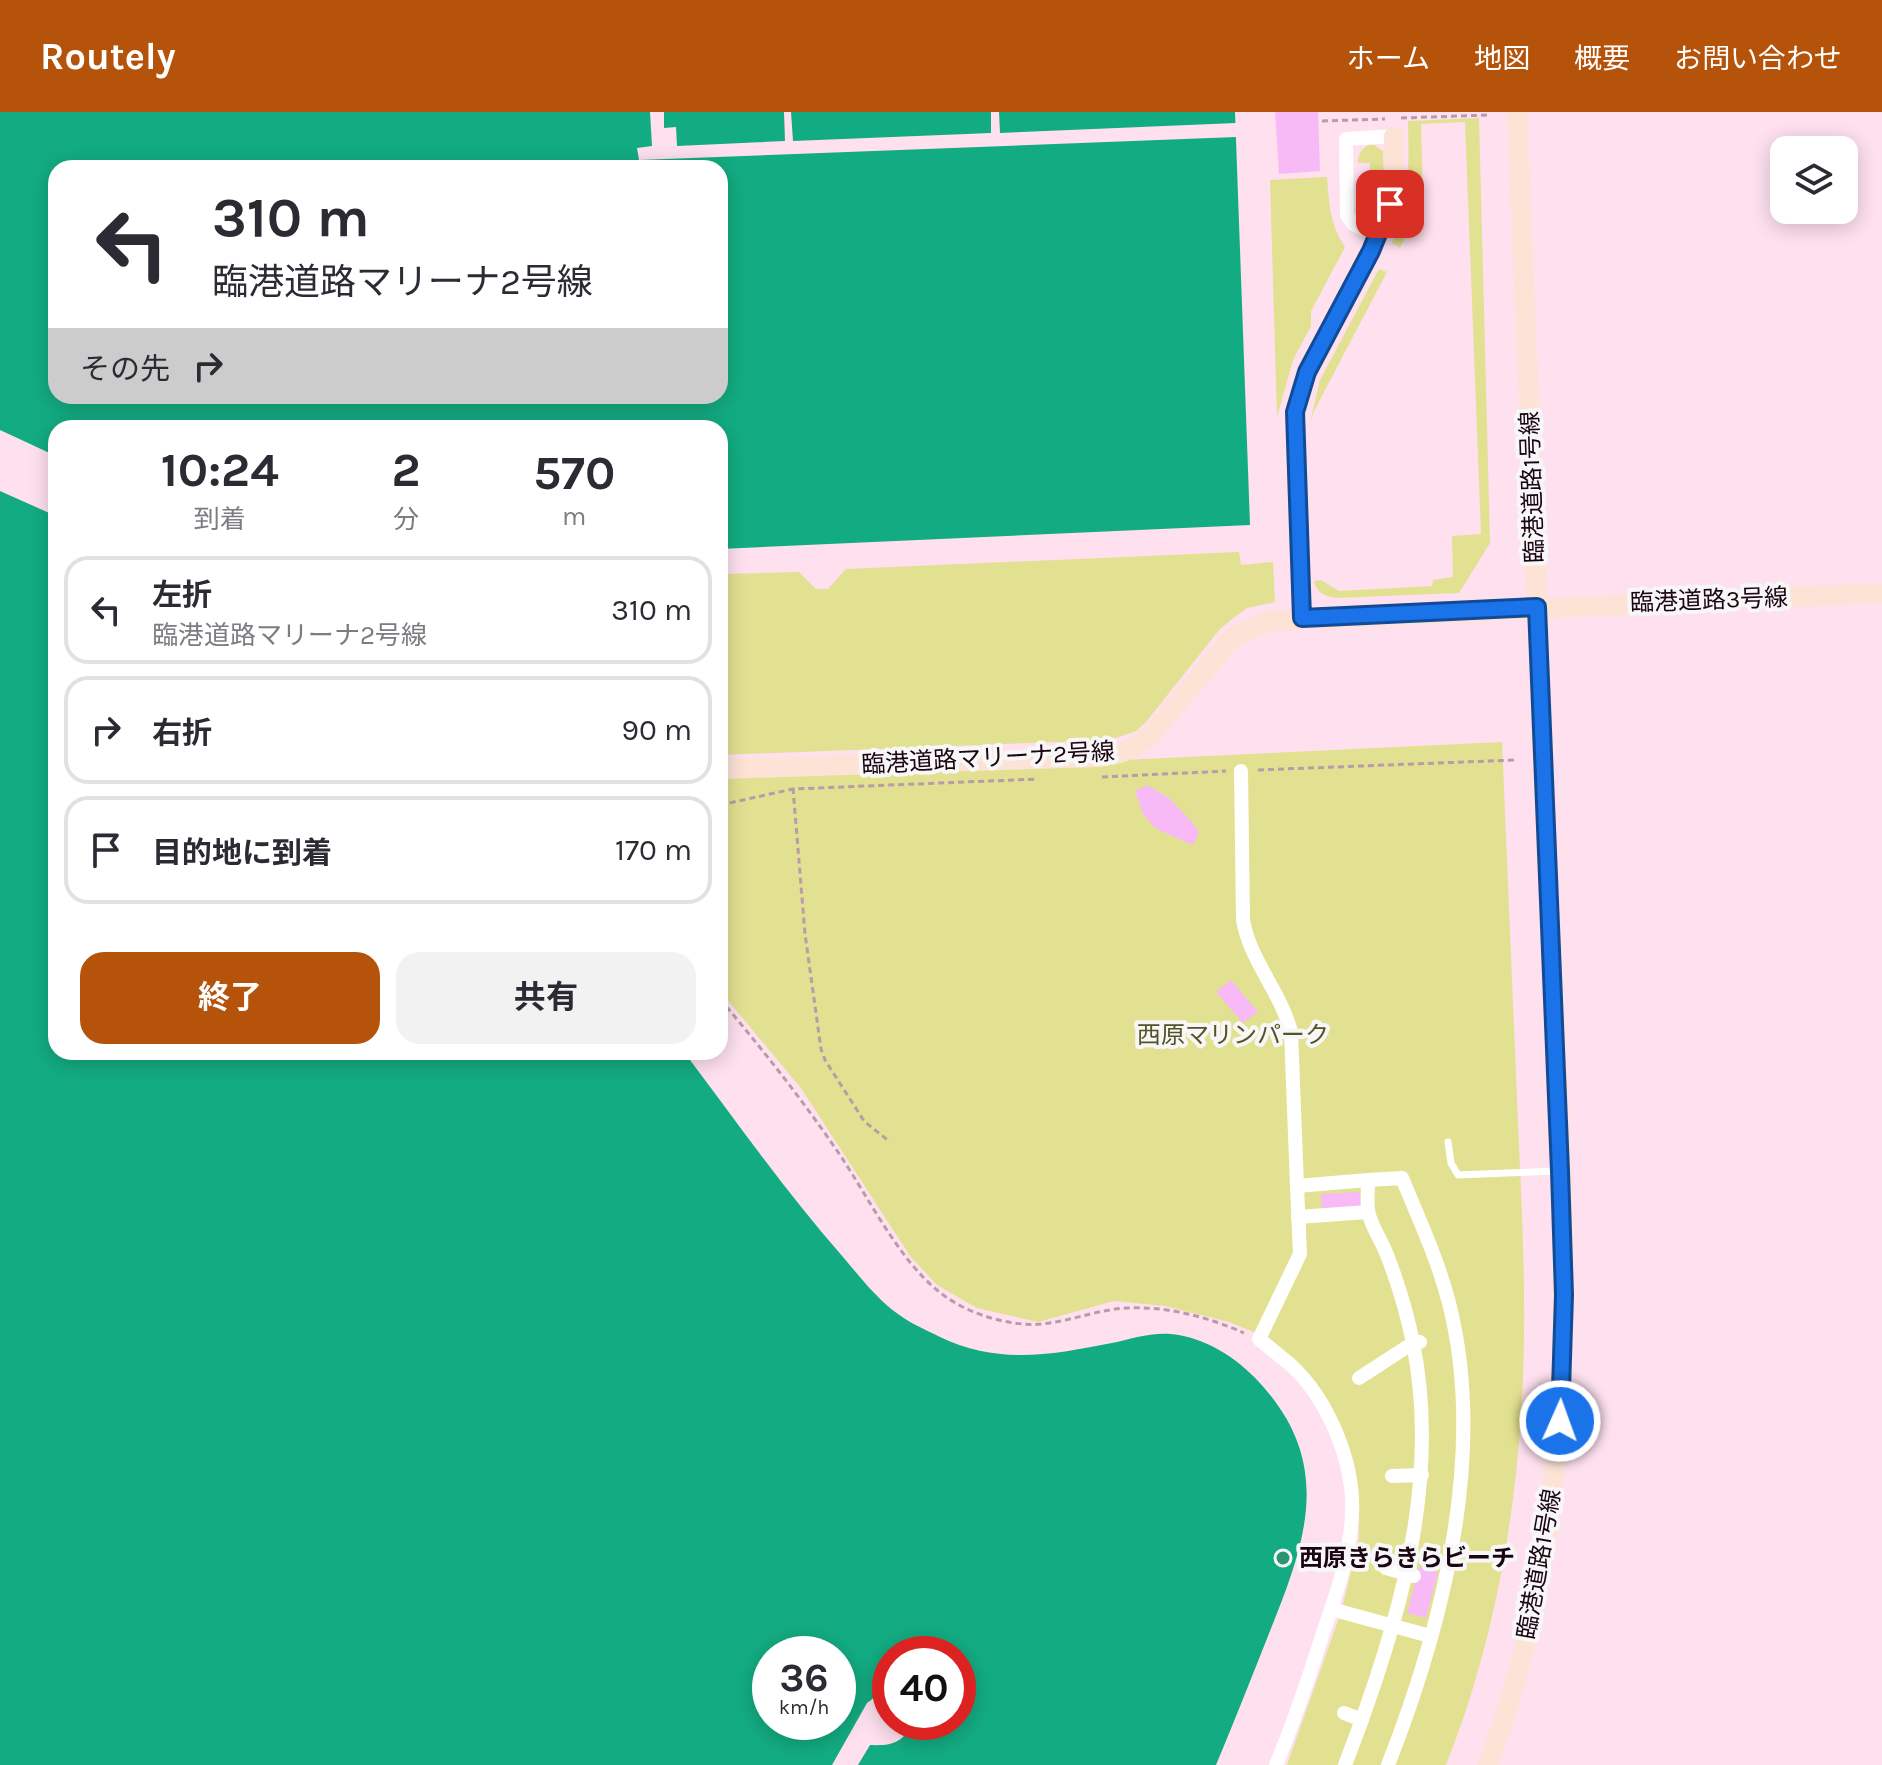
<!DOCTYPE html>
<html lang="ja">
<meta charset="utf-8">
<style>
body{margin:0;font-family:Karla,"Noto Sans JP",sans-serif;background:#f2f2f3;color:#2b2b33;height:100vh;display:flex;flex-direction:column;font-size:30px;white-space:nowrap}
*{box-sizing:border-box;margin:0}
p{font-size:26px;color:#7c7c81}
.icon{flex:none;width:44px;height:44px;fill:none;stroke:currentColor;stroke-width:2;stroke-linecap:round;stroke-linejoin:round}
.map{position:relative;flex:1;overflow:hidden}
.sheet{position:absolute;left:48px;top:308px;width:680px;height:640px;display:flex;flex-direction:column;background:#fff;border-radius:24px;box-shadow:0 4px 20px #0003}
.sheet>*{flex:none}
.banner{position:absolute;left:48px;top:48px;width:680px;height:244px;border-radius:24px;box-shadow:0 4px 20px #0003;background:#fff;color:#2b2b33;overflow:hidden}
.buttons{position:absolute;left:1770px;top:24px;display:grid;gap:16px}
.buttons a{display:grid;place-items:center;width:88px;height:88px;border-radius:16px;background:#fff;box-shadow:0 4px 20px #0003;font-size:40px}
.speed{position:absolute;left:752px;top:1524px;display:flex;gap:16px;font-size:40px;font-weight:700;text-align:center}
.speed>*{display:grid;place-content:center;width:104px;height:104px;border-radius:50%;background:#fff;box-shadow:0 4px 20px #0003;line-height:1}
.speed small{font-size:20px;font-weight:400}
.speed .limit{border:12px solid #d22;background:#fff;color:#111}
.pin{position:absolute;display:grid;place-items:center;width:68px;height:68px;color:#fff;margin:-34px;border-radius:16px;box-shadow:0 4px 12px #0006}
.me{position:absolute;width:88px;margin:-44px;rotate:2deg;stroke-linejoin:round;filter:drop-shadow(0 0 6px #0008)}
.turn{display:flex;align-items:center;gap:28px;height:168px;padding:0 32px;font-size:36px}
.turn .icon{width:104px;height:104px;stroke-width:2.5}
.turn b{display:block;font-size:56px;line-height:68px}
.then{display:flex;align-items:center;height:76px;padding:0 32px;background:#0003;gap:16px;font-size:30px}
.eta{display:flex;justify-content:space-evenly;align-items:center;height:136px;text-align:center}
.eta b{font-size:48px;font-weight:700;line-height:56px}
.action{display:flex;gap:16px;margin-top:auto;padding:16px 32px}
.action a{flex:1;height:92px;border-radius:24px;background:#b45309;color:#fff;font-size:32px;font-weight:700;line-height:92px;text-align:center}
.action a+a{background:#f2f2f3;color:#2b2b33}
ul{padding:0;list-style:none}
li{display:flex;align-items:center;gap:24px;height:108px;margin:0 16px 12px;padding:0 16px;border:4px solid #e1e1e2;border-radius:24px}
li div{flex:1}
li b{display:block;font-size:30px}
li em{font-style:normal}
header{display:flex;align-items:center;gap:48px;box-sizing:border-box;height:112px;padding:0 40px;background:#b45309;color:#fff}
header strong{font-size:38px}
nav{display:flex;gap:44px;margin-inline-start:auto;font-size:28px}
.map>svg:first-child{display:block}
.green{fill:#e2e191}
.water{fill:#13ac82;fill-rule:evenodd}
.pier{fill:#fee0ee}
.building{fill:#f8baf6}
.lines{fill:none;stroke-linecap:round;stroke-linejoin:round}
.path{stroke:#b89caa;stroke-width:3;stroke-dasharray:6 4;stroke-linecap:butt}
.lane{stroke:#fff;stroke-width:7}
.street{stroke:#fff;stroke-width:14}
.secondary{stroke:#fce3d6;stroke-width:20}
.route-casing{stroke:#114b97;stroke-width:20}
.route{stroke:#1a73e8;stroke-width:14}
.poi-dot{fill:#2b9472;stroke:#f7f7f7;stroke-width:3}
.labels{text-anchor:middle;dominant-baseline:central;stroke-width:8;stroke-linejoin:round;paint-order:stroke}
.street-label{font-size:24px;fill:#1c0512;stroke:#f7f7f7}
.park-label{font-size:24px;fill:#545326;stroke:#f7f7f7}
.poi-label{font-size:24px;font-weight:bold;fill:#1c0512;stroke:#f7f7f7;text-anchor:start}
</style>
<header>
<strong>Routely</strong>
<nav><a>ホーム</a><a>地図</a><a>概要</a><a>お問い合わせ</a></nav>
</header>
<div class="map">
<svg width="1882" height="1653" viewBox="0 0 1882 1653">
<rect width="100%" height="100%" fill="#fee0ee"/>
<!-- green -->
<g class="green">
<path d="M1479,6l11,425 -31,50 -123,5c-12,-3 -19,-4 -22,-17l7,-1 18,11 93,-5 1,-6 20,-3 -1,-41 29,-2 -16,-412 -44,2 2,77 -23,47 -8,-5c18,-45 17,-73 16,-122z"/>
<path d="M1368,33h6l9,6 1,32 -14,35h-6l-6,-10v-28l12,-1v-16h-12c0,-9 3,-13 10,-18z"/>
<path d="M1327,65c2,26 3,48 18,70l-34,64v15l-18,34 -16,57 -7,-237z"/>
<path d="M1379,157l8,3 -73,139 -4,12 10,-43z"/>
<path d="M1239,440l2,13 32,-3 2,40 -28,6 -16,12 -12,10 -73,92 -10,9 -26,9 -390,15v-181l79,-2 17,17h12l18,-20z"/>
<path d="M1502,630c5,119 10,237 15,356 3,78 8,157 7,235 -1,145 -24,297 -78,432h-159l54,-153 18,-73v-39l-6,-38 -57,-100 -23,-21 -17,-8 -27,-11 -64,-16 -51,-5 -76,21 -61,-14 -40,-23 -27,-29 -109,-168 -81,-97v-212z"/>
</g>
<!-- water -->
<g class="water">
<path d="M0,0h1235l15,413 -530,24v-121h-664v28l-56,-26zM56,56h664v228h-664z"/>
<path d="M0,379l56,25v536h628c52,69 102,140 159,205 17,20 34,42 55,57 12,9 28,16 42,23 59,28 110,18 172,6 18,-4 40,-11 59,-9 34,3 66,24 88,48 77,83 46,162 9,254 -17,43 -34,86 -52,129h-358l12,-20c22,1 34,-2 42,-23h46v-68h-68v41l-11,-1 -12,9 -35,62h-832zM770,1542h68v68h-68z"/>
</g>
<!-- pier -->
<path class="pier" d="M650,0h14v16l12,-1 1,19 108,-5 -1,-29h7l2,29 198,-8v-21h8l1,21 236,-10v14l-597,23 -2,-12 15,-2z"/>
<!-- building -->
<g class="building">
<path d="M1275,0h43l2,59 -41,3z"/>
<path d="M1147,673l22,13 22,23 8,11 -6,13 -30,-13 -10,-6 -10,-12 -8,-23z"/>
<path d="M1231,868l27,32 -15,11 -27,-31z"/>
<path d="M1360,1080l1,17 -39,2 -1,-17z"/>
<path d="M1419,1455l19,5 -12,46 -19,-5z"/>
</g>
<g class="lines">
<!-- path -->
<g class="path">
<path d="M1401,6l88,-3"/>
<path d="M1322,9l63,-2"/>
<path d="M1258,658l257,-10"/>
<path d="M1102,665l124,-6"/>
<path d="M793,676l12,146 16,115 4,11 39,61 26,21"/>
<path d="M720,693l73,-16 245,-10"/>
<path d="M720,887c43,51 85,104 122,159 27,41 57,101 95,132 21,18 50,29 77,33 39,7 74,-13 113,-15 40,-2 81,9 117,25"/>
</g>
<!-- lane -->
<path class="lane" d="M1448,1030l3,21 7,12 100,-4"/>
<!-- street -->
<g class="street">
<path d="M1378,123l-25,-11 -6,-9 -1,-76 48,-3"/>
<path d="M1241,659l2,149c7,41 38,72 48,112l6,154"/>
<path d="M1298,1105l70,-5"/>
<path d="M1359,1266l54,-35 7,-1"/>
<path d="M1392,1364l30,-1"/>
<path d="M1386,1456l28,8"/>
<path d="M1331,1497l99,27"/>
<path d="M1344,1601l18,7"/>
<path d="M1276,1653c18,-43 33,-88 47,-132 13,-38 27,-78 29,-118 3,-51 -23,-114 -60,-149 -11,-9 -22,-18 -33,-27l41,-85 -3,-68 71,-6"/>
<path d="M1345,1653c51,-132 97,-279 68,-422 -6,-30 -15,-60 -26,-88 -5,-14 -17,-30 -19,-45 -1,-10 0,-21 0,-30l34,-2c17,41 36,82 47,125 38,149 -6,322 -61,462"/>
</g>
<!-- secondary -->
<g class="secondary">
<path d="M1302,506l-7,-206 12,-40 64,-121 19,-47 4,-34v-34"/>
<path d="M720,657l378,-12 23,-4 15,-7 17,-14 79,-94 37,-17 613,-28"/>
<path d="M1488,1653c105,-275 73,-573 61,-860 -10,-264 -21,-529 -32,-793"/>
</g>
</g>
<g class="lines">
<defs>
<path id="route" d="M1390,92l-19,47 -64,121 -12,40 7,206 235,-11 23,564 4,124 -4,126"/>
</defs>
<!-- route casing -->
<use href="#route" class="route-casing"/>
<!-- route -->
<use href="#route" class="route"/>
</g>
<!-- markers -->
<circle class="poi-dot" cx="1283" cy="1446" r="8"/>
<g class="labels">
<!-- street labels -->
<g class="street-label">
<text transform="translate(1532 375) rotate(-92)">臨港道路1号線</text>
<text transform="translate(1709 488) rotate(-2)">臨港道路3号線</text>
<text transform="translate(988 646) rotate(-3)">臨港道路マリーナ2号線</text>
<text transform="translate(1539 1452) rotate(-80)">臨港道路1号線</text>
</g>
<!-- park labels -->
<g class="park-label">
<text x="1233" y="923">西原マリンパーク</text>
</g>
<!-- poi labels -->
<g class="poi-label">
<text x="1299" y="1446">西原きらきらビーチ</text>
</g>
</g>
</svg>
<div class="buttons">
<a><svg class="icon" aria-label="layers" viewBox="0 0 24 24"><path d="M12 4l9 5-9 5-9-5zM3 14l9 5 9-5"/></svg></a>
</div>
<div class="speed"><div>36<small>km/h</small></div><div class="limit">40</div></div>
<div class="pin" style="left:1390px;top:92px;background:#d93025"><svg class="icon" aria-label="arrive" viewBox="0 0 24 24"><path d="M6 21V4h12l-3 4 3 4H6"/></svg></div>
<svg class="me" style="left:1560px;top:1309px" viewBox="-20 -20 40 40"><circle r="17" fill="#1a73e8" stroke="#fff" stroke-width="3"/><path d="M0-11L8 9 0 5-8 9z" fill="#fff"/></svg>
<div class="banner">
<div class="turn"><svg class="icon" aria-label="left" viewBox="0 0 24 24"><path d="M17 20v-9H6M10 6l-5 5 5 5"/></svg><div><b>310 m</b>臨港道路マリーナ2号線</div></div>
<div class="then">その先<svg class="icon" aria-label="right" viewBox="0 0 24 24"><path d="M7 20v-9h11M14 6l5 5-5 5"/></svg></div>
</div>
<section class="sheet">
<div class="eta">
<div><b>10:24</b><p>到着</p></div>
<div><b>2</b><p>分</p></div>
<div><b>570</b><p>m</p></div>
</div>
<ul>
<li><svg class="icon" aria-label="left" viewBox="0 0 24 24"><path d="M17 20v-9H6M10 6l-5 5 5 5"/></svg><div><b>左折</b><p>臨港道路マリーナ2号線</p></div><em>310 m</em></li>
<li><svg class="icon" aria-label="right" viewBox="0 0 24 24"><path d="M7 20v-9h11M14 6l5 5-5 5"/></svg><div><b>右折</b></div><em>90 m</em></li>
<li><svg class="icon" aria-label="arrive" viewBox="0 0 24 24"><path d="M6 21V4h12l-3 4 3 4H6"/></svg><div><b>目的地に到着</b></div><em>170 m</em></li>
</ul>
<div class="action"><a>終了</a><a>共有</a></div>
</section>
</div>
